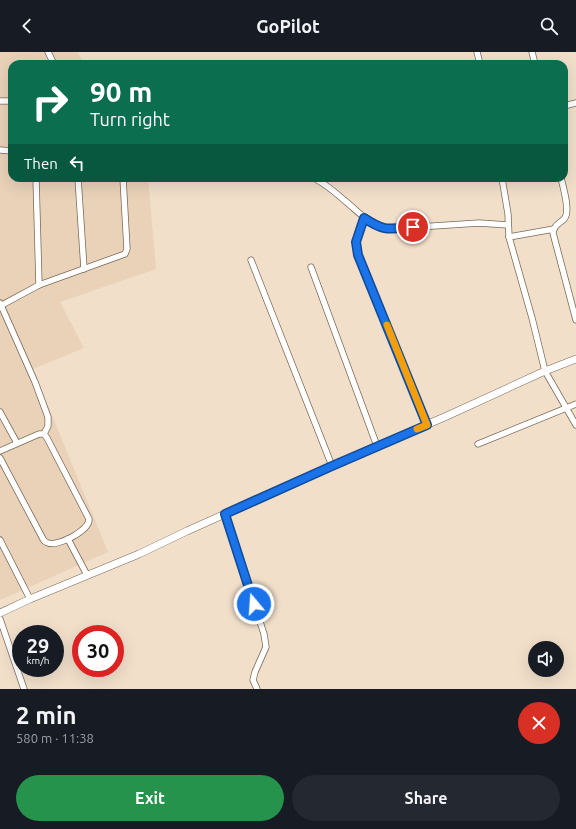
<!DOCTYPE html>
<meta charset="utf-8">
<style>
body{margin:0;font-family:Ubuntu,sans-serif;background:#242831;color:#f1f3f6;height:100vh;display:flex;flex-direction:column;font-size:15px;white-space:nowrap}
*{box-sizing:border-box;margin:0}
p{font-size:13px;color:#9ea1a6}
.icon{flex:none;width:22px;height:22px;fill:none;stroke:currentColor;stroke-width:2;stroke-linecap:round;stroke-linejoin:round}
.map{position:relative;height:637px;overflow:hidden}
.panel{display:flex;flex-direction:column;background:#171b24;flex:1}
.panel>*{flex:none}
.banner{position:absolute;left:8px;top:8px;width:560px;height:122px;border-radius:12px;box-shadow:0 4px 16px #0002;background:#0b6e4f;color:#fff;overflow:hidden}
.controls{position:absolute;left:528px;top:589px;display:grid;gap:8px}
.controls a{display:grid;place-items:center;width:36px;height:36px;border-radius:50%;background:#171b24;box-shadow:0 4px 16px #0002;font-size:20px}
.speed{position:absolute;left:12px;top:573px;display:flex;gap:8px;font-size:20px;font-weight:700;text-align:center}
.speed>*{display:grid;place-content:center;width:52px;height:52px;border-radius:50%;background:#171b24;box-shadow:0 4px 16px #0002;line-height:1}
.speed small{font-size:10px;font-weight:400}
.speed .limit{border:6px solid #d22;background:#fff;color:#111}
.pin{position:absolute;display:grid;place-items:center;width:34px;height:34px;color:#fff;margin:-17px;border:2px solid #fff;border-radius:50%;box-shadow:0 1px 4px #0007}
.me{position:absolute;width:44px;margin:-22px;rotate:342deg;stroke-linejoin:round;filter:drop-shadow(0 0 3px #0008)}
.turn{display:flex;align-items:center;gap:14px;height:84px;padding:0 16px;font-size:18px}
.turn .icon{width:52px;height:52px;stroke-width:2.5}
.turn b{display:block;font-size:28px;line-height:34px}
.then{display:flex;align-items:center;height:38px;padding:0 16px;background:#0003;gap:8px;font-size:15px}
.round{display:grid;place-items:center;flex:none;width:42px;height:42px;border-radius:21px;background:#242831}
.overview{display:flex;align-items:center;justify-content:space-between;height:68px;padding:0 16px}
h1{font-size:24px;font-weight:700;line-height:30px}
.primary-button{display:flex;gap:8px;margin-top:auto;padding:8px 16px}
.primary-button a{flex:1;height:46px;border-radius:24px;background:#25934c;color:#fff;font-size:16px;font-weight:700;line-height:46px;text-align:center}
.primary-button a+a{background:#242831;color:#f1f3f6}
header{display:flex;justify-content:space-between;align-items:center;height:52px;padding:0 16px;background:#171b24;font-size:18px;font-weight:700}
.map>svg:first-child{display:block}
.built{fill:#e9d2b8}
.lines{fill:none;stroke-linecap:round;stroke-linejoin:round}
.minor-casing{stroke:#796957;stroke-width:7}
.tertiary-casing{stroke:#796957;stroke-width:8}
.minor{stroke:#fff;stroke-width:5.5}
.tertiary{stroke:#fff;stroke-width:7}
.route-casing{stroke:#114b97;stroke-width:10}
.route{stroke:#1a73e8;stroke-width:7}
.slow{stroke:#f59e0b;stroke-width:7}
</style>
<header><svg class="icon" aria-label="back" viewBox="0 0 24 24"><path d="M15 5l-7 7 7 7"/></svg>GoPilot<svg class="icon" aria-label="search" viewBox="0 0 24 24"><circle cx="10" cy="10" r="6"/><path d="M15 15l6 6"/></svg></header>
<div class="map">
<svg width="576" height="637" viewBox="0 0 576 637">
<rect width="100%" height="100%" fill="#f1dfca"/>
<!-- built -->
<path class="built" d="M0,0h78l6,12h-72v114h136l8,91 -96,33 24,46 -51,21 75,183 -108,48z"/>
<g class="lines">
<defs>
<g id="minor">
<path d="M48,0l6,12"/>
<path d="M477,0l3,12"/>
<path d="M532,0l3,12"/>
<path d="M0,49h12"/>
<path d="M564,54l12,-3"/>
<path d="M0,98l12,1"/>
<path d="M36,126l3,107"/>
<path d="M78,126l6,91"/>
<path d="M314,126c11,6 21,14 30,22 16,13 24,24 44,29l91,-6 29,2"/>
<path d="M502,126l6,36 1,23 23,81 13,53 31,54"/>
<path d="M561,126c2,9 10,34 3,41 -5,5 -10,6 -11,14l23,87"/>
<path d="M364,166l-8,24 2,13 69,170"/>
<path d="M509,185l45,-8"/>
<path d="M251,208l81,206"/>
<path d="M311,215l66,179"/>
<path d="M0,251l35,79 13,35v9l-4,8"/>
<path d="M0,254l39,-21 86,-31 2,-5 -4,-71"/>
<path d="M0,360l17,31"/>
<path d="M478,392l98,-40"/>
<path d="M0,399l39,-17h5l3,4 42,81c1,11 -31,28 -41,24 -3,-1 -4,-2 -5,-4l-43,-81"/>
<path d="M225,462l39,120 2,13 -11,25 -2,8 4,9"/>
<path d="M68,487l19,36"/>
<path d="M0,488l30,59"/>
<path d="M0,567l24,70"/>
</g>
<path id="tertiary" d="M0,561l30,-14 109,-45 48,-23 145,-65 117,-51 96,-44 31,-12"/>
</defs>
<!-- minor casing -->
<use href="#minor" class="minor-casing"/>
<!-- tertiary casing -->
<use href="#tertiary" class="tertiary-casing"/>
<!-- minor -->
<use href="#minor" class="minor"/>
<!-- tertiary -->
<use href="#tertiary" class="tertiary"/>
</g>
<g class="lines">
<defs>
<path id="route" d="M254,552l-29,-90 107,-48 95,-41 -69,-170 -2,-13 8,-24c21,14 25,11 49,9"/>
</defs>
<!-- route casing -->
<use href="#route" class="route-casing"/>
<!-- route -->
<use href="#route" class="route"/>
<!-- slow -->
<path class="slow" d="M387,273l40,100 -10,4"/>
</g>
</svg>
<div class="controls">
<a><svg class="icon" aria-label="sound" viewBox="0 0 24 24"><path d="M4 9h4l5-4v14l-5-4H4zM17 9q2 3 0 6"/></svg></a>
</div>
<div class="speed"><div>29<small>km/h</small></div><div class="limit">30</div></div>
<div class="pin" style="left:413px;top:175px;background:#d93025"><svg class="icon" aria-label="arrive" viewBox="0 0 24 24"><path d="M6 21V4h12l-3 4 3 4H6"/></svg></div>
<svg class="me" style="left:254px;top:552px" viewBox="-20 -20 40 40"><circle r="17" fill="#1a73e8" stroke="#fff" stroke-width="3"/><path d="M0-11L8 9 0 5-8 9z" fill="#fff"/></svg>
<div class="banner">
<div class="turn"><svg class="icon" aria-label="right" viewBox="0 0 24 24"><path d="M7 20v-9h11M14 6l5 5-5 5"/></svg><div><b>90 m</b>Turn right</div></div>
<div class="then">Then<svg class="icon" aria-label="left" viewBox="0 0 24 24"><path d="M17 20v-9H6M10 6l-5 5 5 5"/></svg></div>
</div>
</div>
<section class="panel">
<div class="overview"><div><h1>2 min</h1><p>580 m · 11:38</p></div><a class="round" style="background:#d93025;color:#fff"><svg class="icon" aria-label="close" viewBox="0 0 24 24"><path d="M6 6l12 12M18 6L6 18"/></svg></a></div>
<div class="primary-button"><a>Exit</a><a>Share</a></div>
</section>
